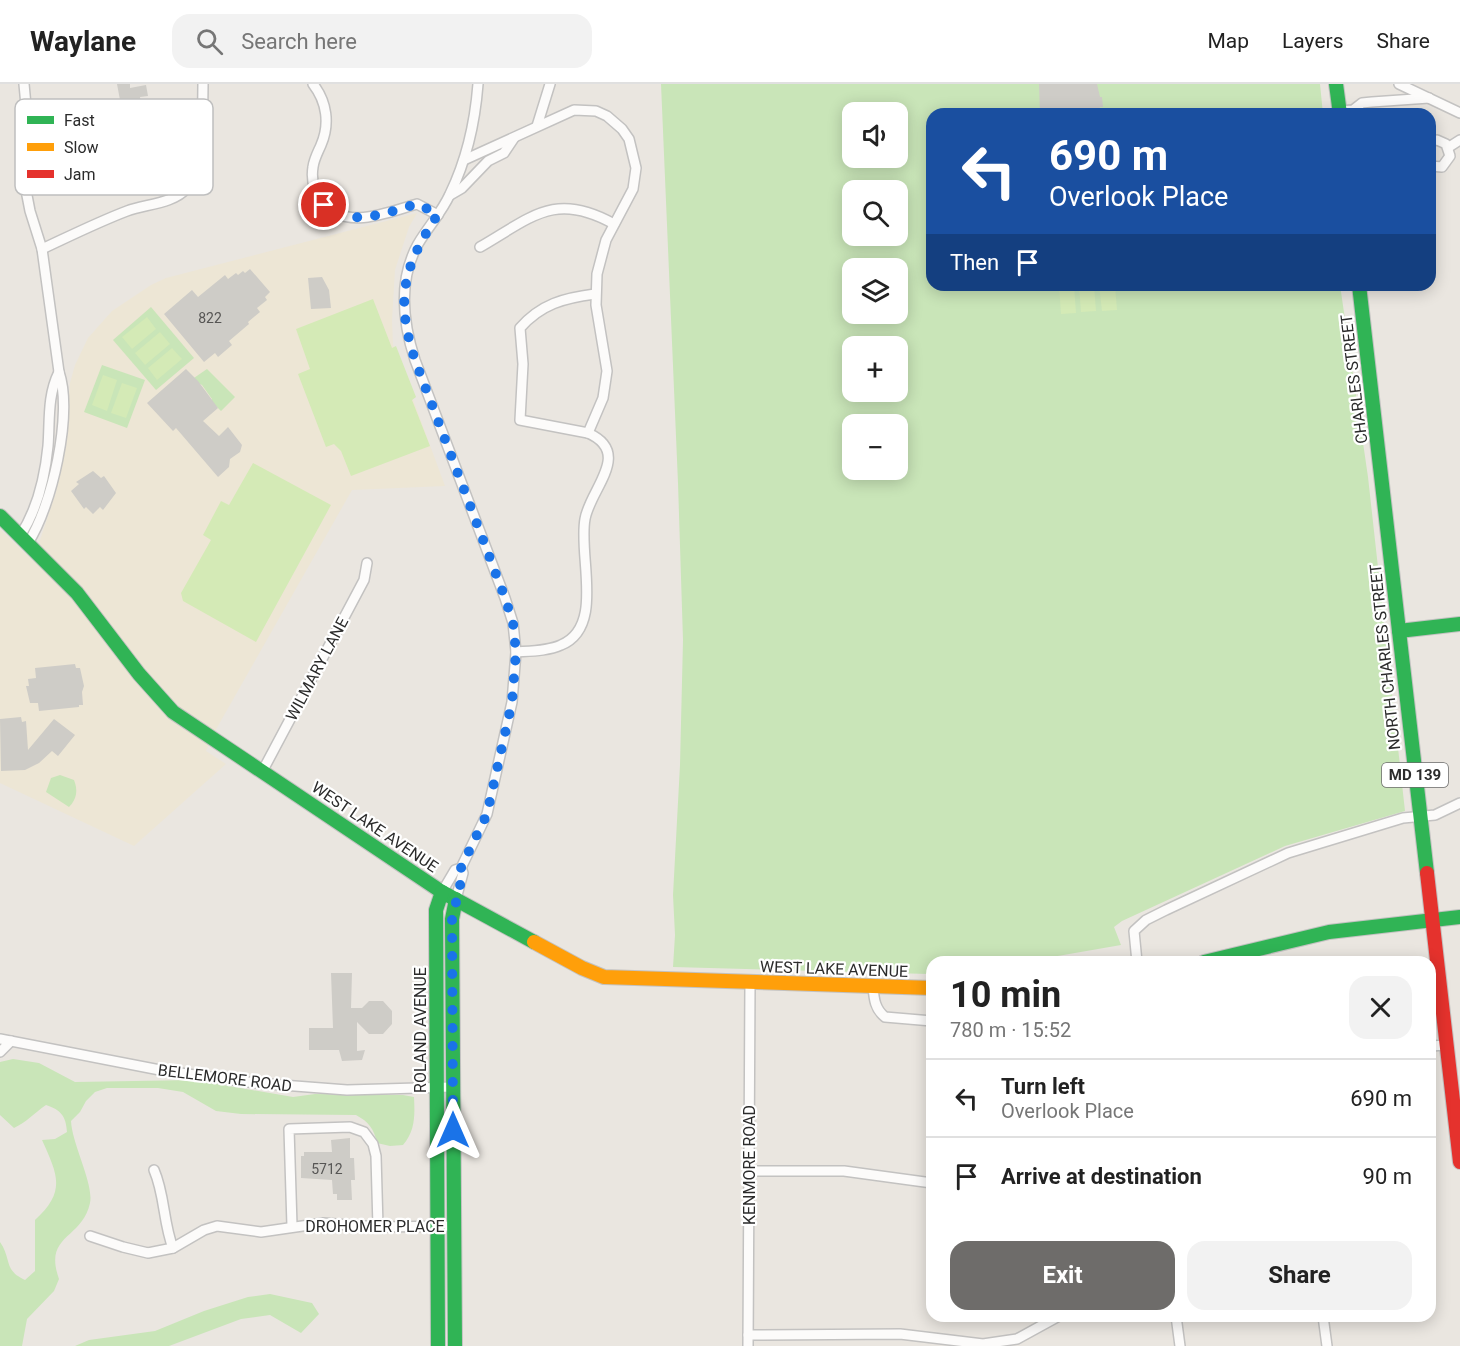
<!DOCTYPE html>
<meta charset="utf-8">
<style>
body{margin:0;font-family:Roboto,sans-serif;background:#f2f2f2;color:#222;height:100vh;display:flex;flex-direction:column;font-size:22px;white-space:nowrap}
*{box-sizing:border-box;margin:0}
p{font-size:20px;color:#767676}
.icon{flex:none;width:33px;height:33px;fill:none;stroke:currentColor;stroke-width:2;stroke-linecap:round;stroke-linejoin:round}
.map{position:relative;flex:1;overflow:hidden}
.drawer{position:absolute;left:926px;top:872px;width:510px;height:366px;display:flex;flex-direction:column;background:#fff;border-radius:18px;box-shadow:0 3px 15px #0003}
.drawer>*{flex:none}
.top-card{position:absolute;left:926px;top:24px;width:510px;height:183px;border-radius:18px;box-shadow:0 3px 15px #0003;background:#1a4fa0;color:#fff;overflow:hidden}
.tools{position:absolute;left:842px;top:18px;display:grid;gap:12px}
.tools a{display:grid;place-items:center;width:66px;height:66px;border-radius:12px;background:#fff;box-shadow:0 3px 15px #0003;font-size:30px}
.pin{position:absolute;display:grid;place-items:center;width:51px;height:51px;color:#fff;margin:-26px;border:3px solid #fff;border-radius:50%;box-shadow:0 2px 6px #0007}
.me{position:absolute;width:66px;margin:-33px;rotate:0deg;stroke-linejoin:round;filter:drop-shadow(0 0 4px #0008)}
.turn{display:flex;align-items:center;gap:21px;height:126px;padding:0 24px;font-size:27px}
.turn .icon{width:78px;height:78px;stroke-width:2.5}
.turn b{display:block;font-size:42px;line-height:51px}
.then{display:flex;align-items:center;height:57px;padding:0 24px;background:#0003;gap:12px;font-size:22px}
.round{display:grid;place-items:center;flex:none;width:63px;height:63px;border-radius:18px;background:#f2f2f2}
.head{display:flex;align-items:center;justify-content:space-between;height:102px;padding:0 24px}
h1{font-size:36px;font-weight:700;line-height:45px}
.primary-button{display:flex;gap:12px;margin-top:auto;padding:12px 24px}
.primary-button a{flex:1;height:69px;border-radius:18px;background:#6e6c6a;color:#fff;font-size:24px;font-weight:700;line-height:69px;text-align:center}
.primary-button a+a{background:#f2f2f2;color:#222}
ul{padding:0;list-style:none}
li{display:flex;align-items:center;gap:18px;height:78px;padding:0 24px;border-top:2px solid #e0e0e0}
li div{flex:1}
li b{display:block;font-size:22px}
li em{font-style:normal}
header{display:flex;align-items:center;gap:36px;box-sizing:border-box;height:84px;padding:0 30px;background:#fff;border-bottom:2px solid #e0e0e0}
header strong{font-size:28px}
nav{display:flex;gap:33px;margin-inline-start:auto;font-size:21px}
.search{width:420px;height:54px;background:#f2f2f2;display:flex;align-items:center;gap:15px;box-sizing:border-box;padding:0 21px;border-radius:18px;color:#767676;font-size:22px}
.map>svg:first-child{display:block}
.education{fill:#ede6d5}
.green{fill:#c9e5b8;fill-rule:evenodd}
.pitch{fill:#d4eab6}
.building{fill:#ceccc7}
.lines{fill:none;stroke-linecap:round;stroke-linejoin:round}
.street-casing{stroke:#c3c2c1;stroke-width:12}
.fast-casing{stroke:#c3c2c1;stroke-width:16}
.slow-casing{stroke:#c3c2c1;stroke-width:16}
.jam-casing{stroke:#c3c2c1;stroke-width:16}
.street{stroke:#fcfbfa;stroke-width:9}
.fast{stroke:#30b455;stroke-width:14}
.slow{stroke:#ff9f0a;stroke-width:14}
.jam{stroke:#e5322d;stroke-width:14}
.route{stroke:#1a73e8;stroke-width:10;stroke-dasharray:0 18}
.labels{text-anchor:middle;dominant-baseline:central;stroke-width:4.5;stroke-linejoin:round;paint-order:stroke}
.number-label{font-size:14px;fill:#565554}
.shield{fill:#fff;stroke:#6b6b6b;stroke-width:1.5}
.shield-label{font-size:15px;font-weight:bold;fill:#2b2b2b}
.street-label{font-size:16px;fill:#2b2b2b;stroke:#fff}
.key{fill:#fff;stroke:#bfbfbf;stroke-width:1.5}
.key-label{font-size:16px;fill:#2b2b2b}
</style>
<header>
<strong>Waylane</strong>
<div class="search"><svg class="icon" aria-label="search" viewBox="0 0 24 24"><circle cx="10" cy="10" r="6"/><path d="M15 15l6 6"/></svg>Search here</div>
<nav><a>Map</a><a>Layers</a><a>Share</a></nav>
</header>
<div class="map">
<svg width="1460" height="1262" viewBox="0 0 1460 1262">
<rect width="100%" height="100%" fill="#eae6e0"/>
<!-- education -->
<path class="education" d="M417,129l-8,14 -14,43 -3,50 1,25 52,141 -93,4 -138,243 -8,18 20,13 -92,82 -134,-63v-254l33,32 23,-69 8,-47 6,-62 5,-18 13,-27 24,-27 39,-26 15,-7z"/>
<!-- green -->
<g class="green">
<path d="M661,0h659l3,30h-391v171h408l28,192 37,334 -120,35 -163,75 -8,6 7,18 -92,16 -97,1 -1,11 -2,1 -256,-7 2,-32 -2,-40 7,-130 3,-125 -5,-157zM852,28h45v46h-45zM852,106h45v46h-45zM852,184h45v46h-45zM852,262h45v46h-45zM852,340h45v46h-45z"/>
<path d="M151,223l43,51 -38,32 -43,-50z"/>
<path d="M102,281l43,15 -18,48 -43,-16z"/>
<path d="M207,285l28,28 -14,14 -10,-10 1,-2 -10,-14 -11,-5z"/>
<path d="M60,691l14,5c4,10 3,19 -5,27l-23,-15 5,-14z"/>
<path d="M13,975l26,4 36,19 119,-2 99,17 22,-3 88,1 11,2c1,19 1,34 -11,48l-13,1 -13,-3c-3,-14 -8,-21 -21,-28l-115,-1 -25,-3 -33,-19 -25,-4h-51l-12,4 -9,9 -6,11 -9,9c1,23 23,63 19,82 -8,37 -47,31 -31,76l-5,12 -27,28 -5,27h-22v-104c12,17 3,28 25,38l10,-9v-51c32,-29 22,-46 7,-80l13,-1 12,-7c-1,-16 -6,-22 -21,-27 -12,8 -19,17 -32,23l-14,-13v-53z"/>
<path d="M270,1210l42,9 7,11 -18,19 -31,-18 -29,4 -72,27h-94l14,-6 66,-9 49,-20 44,-14z"/>
</g>
<!-- pitch -->
<g class="pitch">
<path d="M1059,201h15l2,28 -15,1z"/>
<path d="M1079,201h15l2,26 -15,1z"/>
<path d="M1099,201h16l2,25 -15,1z"/>
<path d="M373,215l19,49 4,-2 20,51 -4,3 18,46 -79,30 -10,-25 -7,-7 -8,3 -28,-73 12,-5 -14,-40z"/>
<path d="M147,233l9,12 -24,20 -10,-12z"/>
<path d="M160,248l10,12 -25,21 -10,-12z"/>
<path d="M172,264l10,11 -25,21 -9,-12z"/>
<path d="M103,291l14,5 -10,31 -15,-6z"/>
<path d="M122,299l15,5 -11,30 -15,-5z"/>
<path d="M253,379l78,42 -75,137 -73,-41 -2,-8 30,-53 -8,-5 18,-34 8,4z"/>
</g>
<!-- building -->
<g class="building">
<path d="M117,0h13v4l16,-3 2,11 -8,1 3,16 4,-1 2,13 -50,11 1,5 -8,2 -3,-19 34,-8z"/>
<path d="M1039,0h58l3,13h2l1,10h-3l-2,7h-58z"/>
<path d="M250,185l20,23 -5,5 2,3 -10,8 3,4 -12,10 1,2 -20,17 3,4 -14,12 -3,-4 -11,9 -40,-48 28,-24 6,7 27,-22 3,4 8,-6 2,2 5,-4 2,2z"/>
<path d="M322,193l7,13 2,18 -20,1 -3,-31z"/>
<path d="M186,285l12,12 20,27 -15,13 16,15 9,-9 14,18 -2,7 -10,7 -1,8 -11,10 -42,-49 -3,3 -26,-28z"/>
<path d="M93,387l8,7 3,-2 12,17 -13,17 -3,-3 -7,7 -7,-7 -2,2 -13,-18 8,-7 -3,-2z"/>
<path d="M75,580l1,4h4l4,18 -2,6 1,13h-4v2l-40,4 -1,-8h-8l-4,-17h3l-1,-7 8,-1 -1,-10z"/>
<path d="M21,633l1,5 4,-1 2,29 26,-31 21,16 -17,21 -6,-5 -13,12 -14,7 -24,1 -1,-52z"/>
<path d="M331,889h21l-1,35h11l7,-7h14l9,10v13l-9,10h-14l-12,-12v29l8,-1 -3,10 -20,1 -3,-11h-30v-22h24z"/>
<path d="M350,1054v20h4l1,22h-4l1,20h-15v-6h-4l-1,-14 -31,-2v-22h3v-4h28l-1,-12z"/>
</g>
<g class="lines">
<defs>
<g id="street">
<path d="M24,0l4,43 -5,31 1,22 6,31 12,38 17,123c14,42 -7,134 -31,171"/>
<path d="M313,0c14,18 17,40 8,61 -3,7 -7,14 -8,22 -2,12 1,24 9,34 22,31 66,11 95,3l21,11"/>
<path d="M1399,0l61,29"/>
<path d="M1339,27l14,-1 9,-7 10,-1 57,-4"/>
<path d="M537,42l13,-42"/>
<path d="M1430,58l7,-2 9,4 4,12 -8,11 -12,-1"/>
<path d="M1449,63l11,-7"/>
<path d="M464,76l110,-50 22,1 11,5 15,13 7,10 7,29 -3,21 -27,51 -9,34 -1,31 11,66 -4,27 -15,35"/>
<path d="M450,111l12,-7 26,-27 16,-8 10,-15"/>
<path d="M480,163c52,-30 75,-56 134,-23"/>
<path d="M42,165c28,-13 56,-27 85,-38 19,-7 46,-7 60,-23 14,-15 16,-82 16,-104"/>
<path d="M20,452c17,-26 25,-59 28,-90 2,-25 -1,-50 11,-74"/>
<path d="M516,568c15,-1 32,-1 45,-7 44,-18 17,-89 24,-126 5,-30 48,-66 3,-86l-68,-13 3,-56 -3,-36c21,-24 44,-30 75,-34"/>
<path d="M262,688l102,-192 3,-17"/>
<path d="M442,808l13,-22 6,-2 26,-54 25,-112 4,-50 -3,-29 -8,-25 -90,-238c-12,-37 -17,-80 3,-116 10,-17 24,-32 32,-50 17,-35 25,-71 28,-110"/>
<path d="M456,815l7,-26 -2,-5"/>
<path d="M1137,878l-3,-31 12,-11 20,-10 122,-57 115,-35 32,-3 25,-12"/>
<path d="M873,903c1,12 2,22 12,30l47,4"/>
<path d="M0,955l165,32 91,12 91,7 106,-3"/>
<path d="M1430,962l17,-1"/>
<path d="M0,968l11,-11"/>
<path d="M154,1086c11,25 9,52 19,78"/>
<path d="M749,1087h95l88,12"/>
<path d="M292,1142l-3,-97 61,-2 14,5 9,12 3,12 2,71"/>
<path d="M90,1152l33,11 25,6 25,-5 31,-18 13,-4 44,6 62,-9 55,4 75,-1"/>
<path d="M1176,1232l4,30"/>
<path d="M1323,1232l4,30"/>
<path d="M748,1251l152,-1 83,10 34,-5 42,-23"/>
<path d="M748,1262l2,-363"/>
</g>
<g id="fast">
<path d="M1336,0l4,30"/>
<path d="M1359,201l68,588"/>
<path d="M0,432l77,77 62,81 34,38 269,180 92,50"/>
<path d="M1399,547l61,-7"/>
<path d="M1204,878l125,-30 131,-15"/>
<path d="M438,1262l-2,-436 6,-18"/>
<path d="M455,1262l-3,-427 4,-20"/>
</g>
<path id="slow" d="M534,858l48,26 22,9 328,11"/>
<path id="jam" d="M1427,789l33,289"/>
</defs>
<!-- street casing -->
<use href="#street" class="street-casing"/>
<!-- fast casing -->
<use href="#fast" class="fast-casing"/>
<!-- slow casing -->
<use href="#slow" class="slow-casing"/>
<!-- jam casing -->
<use href="#jam" class="jam-casing"/>
<!-- street -->
<use href="#street" class="street"/>
<!-- fast -->
<use href="#fast" class="fast"/>
<!-- slow -->
<use href="#slow" class="slow"/>
<!-- jam -->
<use href="#jam" class="jam"/>
</g>
<g class="lines">
<!-- route -->
<path class="route" d="M324,121c28,23 61,8 93,-1l21,10c-35,54 -43,84 -23,146l90,238 8,25 3,29 -4,50 -25,112 -26,54 2,5 -11,46 1,211"/>
</g>
<g class="labels">
<!-- number labels -->
<g class="number-label">
<text x="210" y="234">822</text>
<text x="327" y="1085">5712</text>
</g>
<!-- shield labels -->
<rect class="shield" x="1382" y="679" width="66" height="24" rx="4.5"/>
<g class="shield-label">
<text x="1415" y="691">MD 139</text>
</g>
<!-- street labels -->
<g class="street-label">
<text transform="translate(1354 295) rotate(-97)">CHARLES STREET</text>
<text transform="translate(1385 573) rotate(-96)">NORTH CHARLES STREET</text>
<text transform="translate(317 585) rotate(-62)">WILMARY LANE</text>
<text transform="translate(375 743) rotate(34)">WEST LAKE AVENUE</text>
<text transform="translate(834 885) rotate(2)">WEST LAKE AVENUE</text>
<text transform="translate(420 946) rotate(-90)">ROLAND AVENUE</text>
<text transform="translate(225 994) rotate(7)">BELLEMORE ROAD</text>
<text transform="translate(749 1081) rotate(-90)">KENMORE ROAD</text>
<text x="375" y="1142">DROHOMER PLACE</text>
</g>
</g>
<!-- legend -->
<rect x="15" y="15" width="198" height="96" rx="9" class="key"/>
<rect x="27" y="32" width="27" height="8" fill="#30b455"/>
<rect x="27" y="59" width="27" height="8" fill="#ff9f0a"/>
<rect x="27" y="86" width="27" height="8" fill="#e5322d"/>
<g class="key-label">
<text x="64" y="42">Fast</text>
<text x="64" y="69">Slow</text>
<text x="64" y="96">Jam</text>
</g>
</svg>
<div class="tools">
<a><svg class="icon" aria-label="sound" viewBox="0 0 24 24"><path d="M4 9h4l5-4v14l-5-4H4zM17 9q2 3 0 6"/></svg></a>
<a><svg class="icon" aria-label="search" viewBox="0 0 24 24"><circle cx="10" cy="10" r="6"/><path d="M15 15l6 6"/></svg></a>
<a><svg class="icon" aria-label="layers" viewBox="0 0 24 24"><path d="M12 4l9 5-9 5-9-5zM3 14l9 5 9-5"/></svg></a>
<a>+</a>
<a>−</a>
</div>
<div class="pin" style="left:324px;top:121px;background:#d93025"><svg class="icon" aria-label="arrive" viewBox="0 0 24 24"><path d="M6 21V4h12l-3 4 3 4H6"/></svg></div>
<svg class="me" style="left:453px;top:1046px" viewBox="-20 -20 40 40"><path d="M0-17L14 15 0 8-14 15z" fill="#1a73e8" stroke="#fff" stroke-width="4"/></svg>
<div class="top-card">
<div class="turn"><svg class="icon" aria-label="left" viewBox="0 0 24 24"><path d="M17 20v-9H6M10 6l-5 5 5 5"/></svg><div><b>690 m</b>Overlook Place</div></div>
<div class="then">Then<svg class="icon" aria-label="arrive" viewBox="0 0 24 24"><path d="M6 21V4h12l-3 4 3 4H6"/></svg></div>
</div>
<section class="drawer">
<div class="head"><div><h1>10 min</h1><p>780 m · 15:52</p></div><a class="round"><svg class="icon" aria-label="close" viewBox="0 0 24 24"><path d="M6 6l12 12M18 6L6 18"/></svg></a></div>
<ul>
<li><svg class="icon" aria-label="left" viewBox="0 0 24 24"><path d="M17 20v-9H6M10 6l-5 5 5 5"/></svg><div><b>Turn left</b><p>Overlook Place</p></div><em>690 m</em></li>
<li><svg class="icon" aria-label="arrive" viewBox="0 0 24 24"><path d="M6 21V4h12l-3 4 3 4H6"/></svg><div><b>Arrive at destination</b></div><em>90 m</em></li>
</ul>
<div class="primary-button"><a>Exit</a><a>Share</a></div>
</section>
</div>
